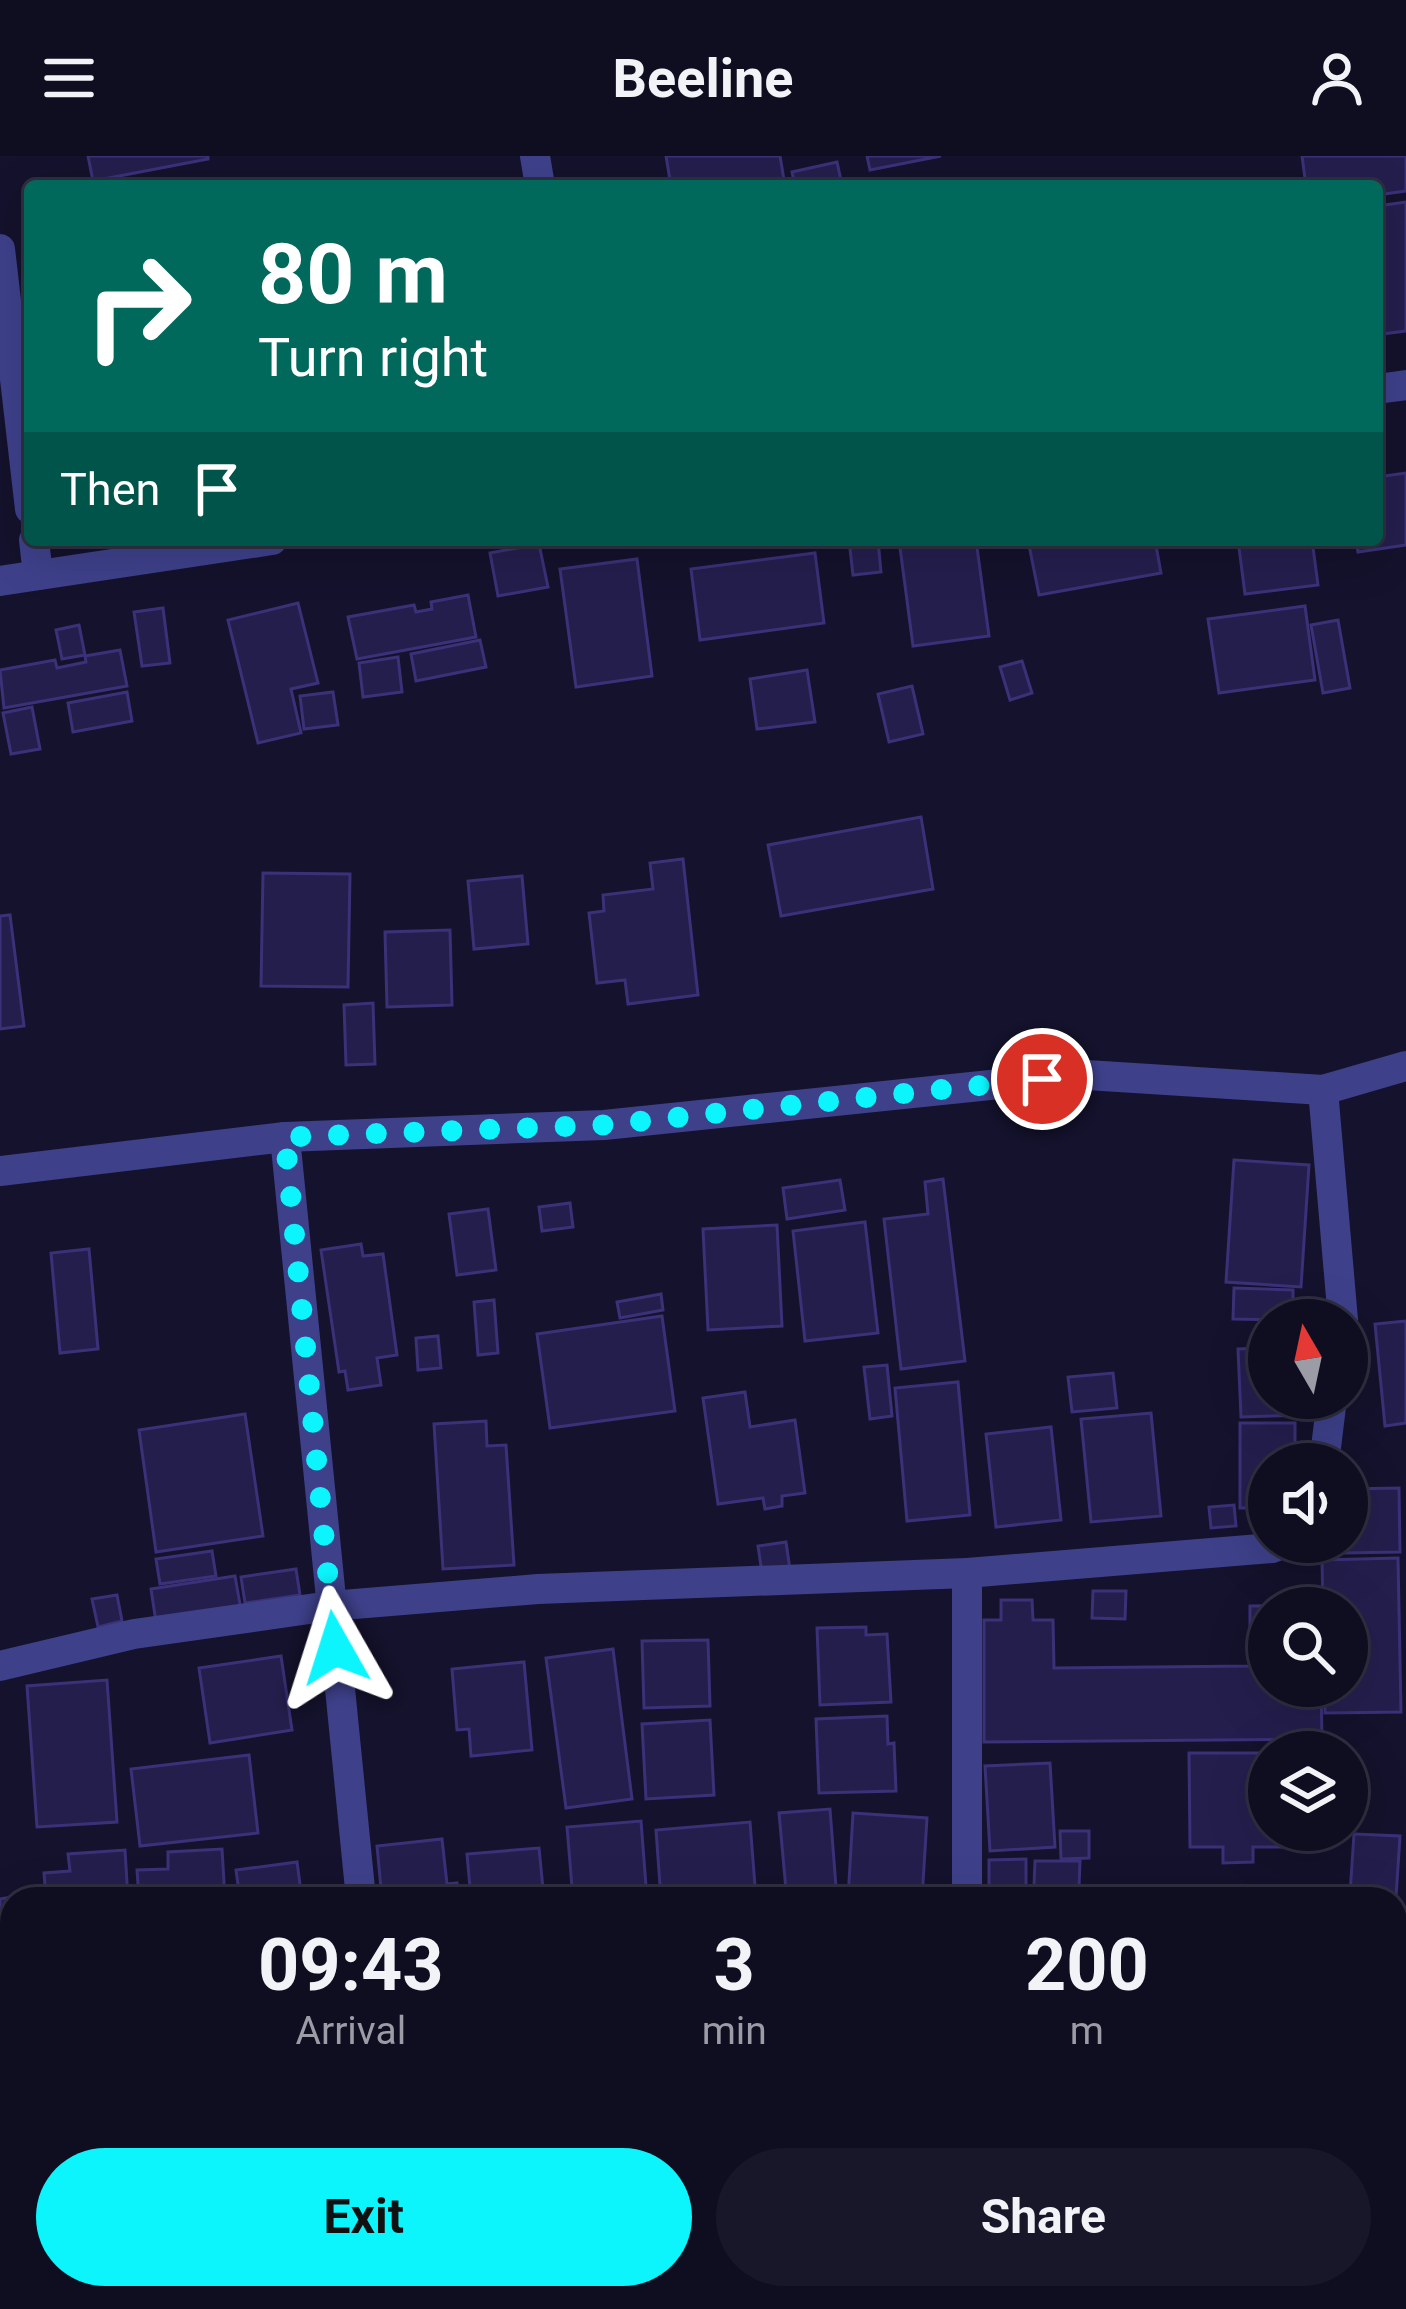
<!DOCTYPE html>
<style>
body{margin:0;font-family:Roboto,sans-serif;background:#18172a;color:#f1f3f6;height:100vh;display:flex;flex-direction:column;font-size:45px;white-space:nowrap}
*{box-sizing:border-box;margin:0}
p{font-size:39px;color:#9b9ca5}
.icon{flex:none;width:66px;height:66px;fill:none;stroke:currentColor;stroke-width:2;stroke-linecap:round;stroke-linejoin:round}
.map{position:relative;flex:1;overflow:hidden}
.drawer{position:absolute;left:0px;top:1731px;width:1407px;height:423px;display:flex;flex-direction:column;background:#0f0e21;border-radius:36px 36px 0 0;box-shadow:0 12px 48px #0002,0 0 0 3px #2f2e3f}
.drawer>*{flex:none}
.hud{position:absolute;left:24px;top:24px;width:1359px;height:366px;border-radius:12px;box-shadow:0 12px 48px #0002,0 0 0 3px #2f2e3f;background:#00695c;color:#fff;overflow:hidden}
.needle{width:78px;rotate:351deg}
.controls{position:absolute;left:1248px;top:1143px;display:grid;gap:24px}
.controls a{display:grid;place-items:center;width:120px;height:120px;border-radius:50%;background:#0f0e21;box-shadow:0 12px 48px #0002,0 0 0 3px #2f2e3f;font-size:60px}
.pin{position:absolute;display:grid;place-items:center;width:102px;height:102px;color:#fff;margin:-51px;border:6px solid #fff;border-radius:50%;box-shadow:0 3px 12px #0007}
.me{position:absolute;width:132px;margin:-66px;rotate:354deg;stroke-linejoin:round;filter:drop-shadow(0 0 9px #0008)}
.turn{display:flex;align-items:center;gap:42px;height:252px;padding:0 36px;font-size:54px}
.turn .icon{width:156px;height:156px;stroke-width:2.5}
.turn b{display:block;font-size:84px;line-height:102px}
.then{display:flex;align-items:center;height:114px;padding:0 36px;background:#0003;gap:24px;font-size:45px}
.eta{display:flex;justify-content:space-evenly;align-items:center;height:204px;text-align:center}
.eta b{font-size:72px;font-weight:700;line-height:84px}
.button{display:flex;gap:24px;margin-top:auto;padding:24px 36px}
.button a{flex:1;height:138px;border-radius:72px;background:#0cf5fc;color:#111;font-size:48px;font-weight:700;line-height:138px;text-align:center}
.button a+a{background:#18172a;color:#f1f3f6}
header{display:flex;justify-content:space-between;align-items:center;height:156px;padding:0 36px;background:#0f0e21;font-size:54px;font-weight:700}
.map>svg:first-child{display:block}
.building{fill:#241e4d;stroke:#3a3178;stroke-width:3}
.lines{fill:none;stroke-linecap:round;stroke-linejoin:round}
.minor{stroke:#3e408a;stroke-width:30}
.route{stroke:#0cf5fc;stroke-width:21;stroke-dasharray:0 37.8}
</style>
<header><svg class="icon" aria-label="menu" viewBox="0 0 24 24"><path d="M4 6h16M4 12h16M4 18h16"/></svg>Beeline<svg class="icon" aria-label="person" viewBox="0 0 24 24"><circle cx="12" cy="8" r="4"/><path d="M4 21q1-7 8-7t8 7"/></svg></header>
<div class="map">
<svg width="1406" height="2153" viewBox="0 0 1406 2153">
<rect width="100%" height="100%" fill="#14122c"/>
<!-- building -->
<g class="building">
<path d="M88,0h120v3l-115,22z"/>
<path d="M666,0h114l5,30h-114z"/>
<path d="M867,0h74l-71,14z"/>
<path d="M1302,0h104v35l-29,4v-9h-71z"/>
<path d="M837,6l5,23 -47,1 -3,-14z"/>
<path d="M1406,46v129l-24,3 -5,-34v-94z"/>
<path d="M1406,317v72l-48,7 -2,-12h21v-63z"/>
<path d="M849,384h29l3,32 -28,3z"/>
<path d="M899,384h77l13,96 -76,10z"/>
<path d="M1028,384h127l6,33 -122,22z"/>
<path d="M1238,384h74l6,45 -73,9z"/>
<path d="M539,388l9,43 -50,9 -8,-43z"/>
<path d="M815,397l9,70 -124,17 -9,-71z"/>
<path d="M637,403l15,117 -76,11 -16,-118z"/>
<path d="M468,439l8,42 -119,22 -9,-42 66,-12 2,7 16,-3 -1,-7z"/>
<path d="M298,447l20,80 -27,6 10,44 -43,10 -30,-123z"/>
<path d="M1305,450l10,74 -96,13 -11,-74z"/>
<path d="M163,452l7,55 -28,3 -8,-54z"/>
<path d="M1338,464l12,68 -27,5 -12,-68z"/>
<path d="M79,469l6,30 -23,4 -6,-29z"/>
<path d="M480,484l6,27 -70,14 -5,-27z"/>
<path d="M120,494l7,36 -123,22 -4,-38 55,-10 2,8 29,-6 -1,-6z"/>
<path d="M398,501l4,35 -39,5 -4,-34z"/>
<path d="M1022,505l10,32 -22,7 -10,-33z"/>
<path d="M807,514l8,52 -58,7 -7,-50z"/>
<path d="M912,530l11,48 -34,8 -11,-48z"/>
<path d="M127,536l5,29 -59,11 -5,-29z"/>
<path d="M333,536l5,33 -34,4 -4,-33z"/>
<path d="M32,551l8,42 -29,5 -8,-41z"/>
<path d="M921,661l12,72 -152,27 -13,-71z"/>
<path d="M683,703l15,136 -70,9 -3,-24 -28,3 -8,-70 15,-2 -1,-16 50,-6 -3,-26z"/>
<path d="M263,717l87,1 -2,113 -87,-1z"/>
<path d="M522,720l6,68 -54,5 -6,-68z"/>
<path d="M10,759l14,111 -24,3v-113z"/>
<path d="M450,774l2,75 -65,2 -2,-75z"/>
<path d="M373,847l2,61 -29,1 -2,-60z"/>
<path d="M1234,1004l75,5 -8,122 -75,-5z"/>
<path d="M943,1023l22,182 -64,8 -17,-150 44,-5 -3,-32z"/>
<path d="M840,1024l5,30 -58,9 -4,-31z"/>
<path d="M570,1047l3,24 -31,4 -3,-24z"/>
<path d="M488,1053l8,61 -39,5 -8,-61z"/>
<path d="M865,1066l13,111 -73,8 -12,-110z"/>
<path d="M777,1069l5,101 -74,4 -5,-101z"/>
<path d="M361,1088l2,12 20,-2 14,101 -20,3 4,27 -33,5 -3,-19 -6,1 -18,-122z"/>
<path d="M89,1093l9,100 -38,4 -9,-100z"/>
<path d="M1234,1132l59,2v30l-60,-1z"/>
<path d="M661,1138l2,16 -43,8 -3,-16z"/>
<path d="M494,1144l4,53 -20,2 -4,-53z"/>
<path d="M662,1160l13,95 -125,17 -13,-94z"/>
<path d="M1406,1165v102l-21,3 -10,-102z"/>
<path d="M438,1180l3,32 -23,2 -2,-32z"/>
<path d="M1269,1192v50h37v17l-65,2 -3,-68z"/>
<path d="M887,1209l5,51 -22,3 -6,-52z"/>
<path d="M1113,1217l4,35 -45,4 -4,-35z"/>
<path d="M958,1226l12,133 -63,6 -12,-133z"/>
<path d="M745,1236l5,35 45,-7 10,73 -23,3v10l-17,3 -2,-11 -45,6 -15,-106z"/>
<path d="M1151,1257l10,103 -70,6 -10,-103z"/>
<path d="M245,1258l18,122 -107,16 -17,-122z"/>
<path d="M486,1265l1,25 19,-1 8,120 -71,4 -9,-145z"/>
<path d="M1240,1267h55v41h-26v44h-29z"/>
<path d="M1051,1271l10,93 -65,7 -10,-93z"/>
<path d="M1399,1332l1,64 -57,1v-11h4v-53z"/>
<path d="M1234,1349l2,21 -25,2 -2,-21z"/>
<path d="M786,1386l4,28 -28,3 -4,-27z"/>
<path d="M212,1395l4,25 -56,8 -4,-25z"/>
<path d="M1398,1402l3,154 -76,1v-27h22v-78h-24l-1,-48z"/>
<path d="M296,1413l4,26 -55,8 -4,-26z"/>
<path d="M235,1420l6,34 -85,12 -5,-33z"/>
<path d="M1093,1435h33l-1,28 -33,-1z"/>
<path d="M117,1439l5,26 -24,6 -6,-28z"/>
<path d="M1001,1444h31l1,20h20l1,48 196,-2v-60l71,-1v3h-52v78h52l1,53 -338,3v-122h17z"/>
<path d="M866,1471v8l21,-1 4,68 -71,3 -3,-77z"/>
<path d="M708,1484l2,66 -66,2 -2,-67z"/>
<path d="M613,1493l19,150 -66,9 -20,-150z"/>
<path d="M281,1500l11,74 -82,13 -11,-75z"/>
<path d="M524,1506l8,88 -61,6 -2,-27 -12,1 -5,-61z"/>
<path d="M107,1524l10,142 -80,5 -10,-141z"/>
<path d="M887,1560l1,28 6,-1 2,48 -77,2 -3,-74z"/>
<path d="M710,1564l4,75 -68,4 -4,-75z"/>
<path d="M1189,1597h80v77h24v17h-40v15l-30,1v-16h-33z"/>
<path d="M249,1599l9,78 -118,13 -9,-77z"/>
<path d="M1050,1607l5,84 -65,4 -5,-85z"/>
<path d="M830,1653l6,78 -50,3 -7,-77z"/>
<path d="M853,1657l74,5 -5,81h-74z"/>
<path d="M641,1665l6,78h-74l-6,-72z"/>
<path d="M750,1666l6,77h-95l-5,-69z"/>
<path d="M1060,1675h29v27l-28,1z"/>
<path d="M1354,1678l46,2 -4,61 -46,-3z"/>
<path d="M442,1683l5,45 10,-1 2,16h-77l-5,-53z"/>
<path d="M539,1692l5,51h-73l-4,-45z"/>
<path d="M222,1693l3,50h-86l-2,-29 31,-1v-17z"/>
<path d="M125,1694l3,49h-82l-2,-26 26,-2 -2,-17z"/>
<path d="M1026,1703v40h-37v-39z"/>
<path d="M1035,1705h45l-1,26 -45,-1z"/>
<path d="M297,1706l5,37h-62l-4,-29z"/>
<path d="M23,1739l1,4h-12v90l-12,2v-92z"/>
<path d="M5,1942h7v118l-12,1v-86l8,-1z"/>
<path d="M1406,1976v177h-51v-11h40v-165z"/>
<path d="M487,2142h93l1,11h-93z"/>
<path d="M831,2142h112v5l-112,6z"/>
<rect x="1209" y="2142" width="106" height="11"/>
</g>
<g class="lines">
<!-- minor -->
<g class="minor">
<path d="M535,0l5,30"/>
<path d="M0,93l30,260"/>
<path d="M1377,233l29,-4"/>
<path d="M34,384l4,35"/>
<path d="M0,425l272,-41"/>
<path d="M1323,934l20,230"/>
<path d="M285,981l76,762"/>
<path d="M0,1015l285,-34 319,-12 483,-50 236,15 83,-24"/>
<path d="M1324,1308l8,-66"/>
<path d="M967,1417v326"/>
<path d="M0,1510l134,-32 196,-28 208,-17 429,-16 305,-25 15,-6"/>
<path d="M0,2111l12,1"/>
<path d="M985,2142v11"/>
</g>
</g>
<g class="lines">
<!-- route -->
<path class="route" d="M335,1492l-50,-511 319,-12 438,-46"/>
</g>
</svg>
<div class="controls">
<a><svg class="needle" viewBox="-14 -14 28 28"><path d="M0-13l5 13h-10z" fill="#e53935"/><path d="M0 13l5-13h-10z" fill="#9b9ca5"/></svg></a>
<a><svg class="icon" aria-label="sound" viewBox="0 0 24 24"><path d="M4 9h4l5-4v14l-5-4H4zM17 9q2 3 0 6"/></svg></a>
<a><svg class="icon" aria-label="search" viewBox="0 0 24 24"><circle cx="10" cy="10" r="6"/><path d="M15 15l6 6"/></svg></a>
<a><svg class="icon" aria-label="layers" viewBox="0 0 24 24"><path d="M12 4l9 5-9 5-9-5zM3 14l9 5 9-5"/></svg></a>
</div>
<div class="pin" style="left:1042px;top:923px;background:#d93025"><svg class="icon" aria-label="arrive" viewBox="0 0 24 24"><path d="M6 21V4h12l-3 4 3 4H6"/></svg></div>
<svg class="me" style="left:335px;top:1492px" viewBox="-20 -20 40 40"><path d="M0-17L14 15 0 8-14 15z" fill="#0cf5fc" stroke="#fff" stroke-width="4"/></svg>
<div class="hud">
<div class="turn"><svg class="icon" aria-label="right" viewBox="0 0 24 24"><path d="M7 20v-9h11M14 6l5 5-5 5"/></svg><div><b>80 m</b>Turn right</div></div>
<div class="then">Then<svg class="icon" aria-label="arrive" viewBox="0 0 24 24"><path d="M6 21V4h12l-3 4 3 4H6"/></svg></div>
</div>
<section class="drawer">
<div class="eta">
<div><b>09:43</b><p>Arrival</p></div>
<div><b>3</b><p>min</p></div>
<div><b>200</b><p>m</p></div>
</div>
<div class="button"><a>Exit</a><a>Share</a></div>
</section>
</div>
